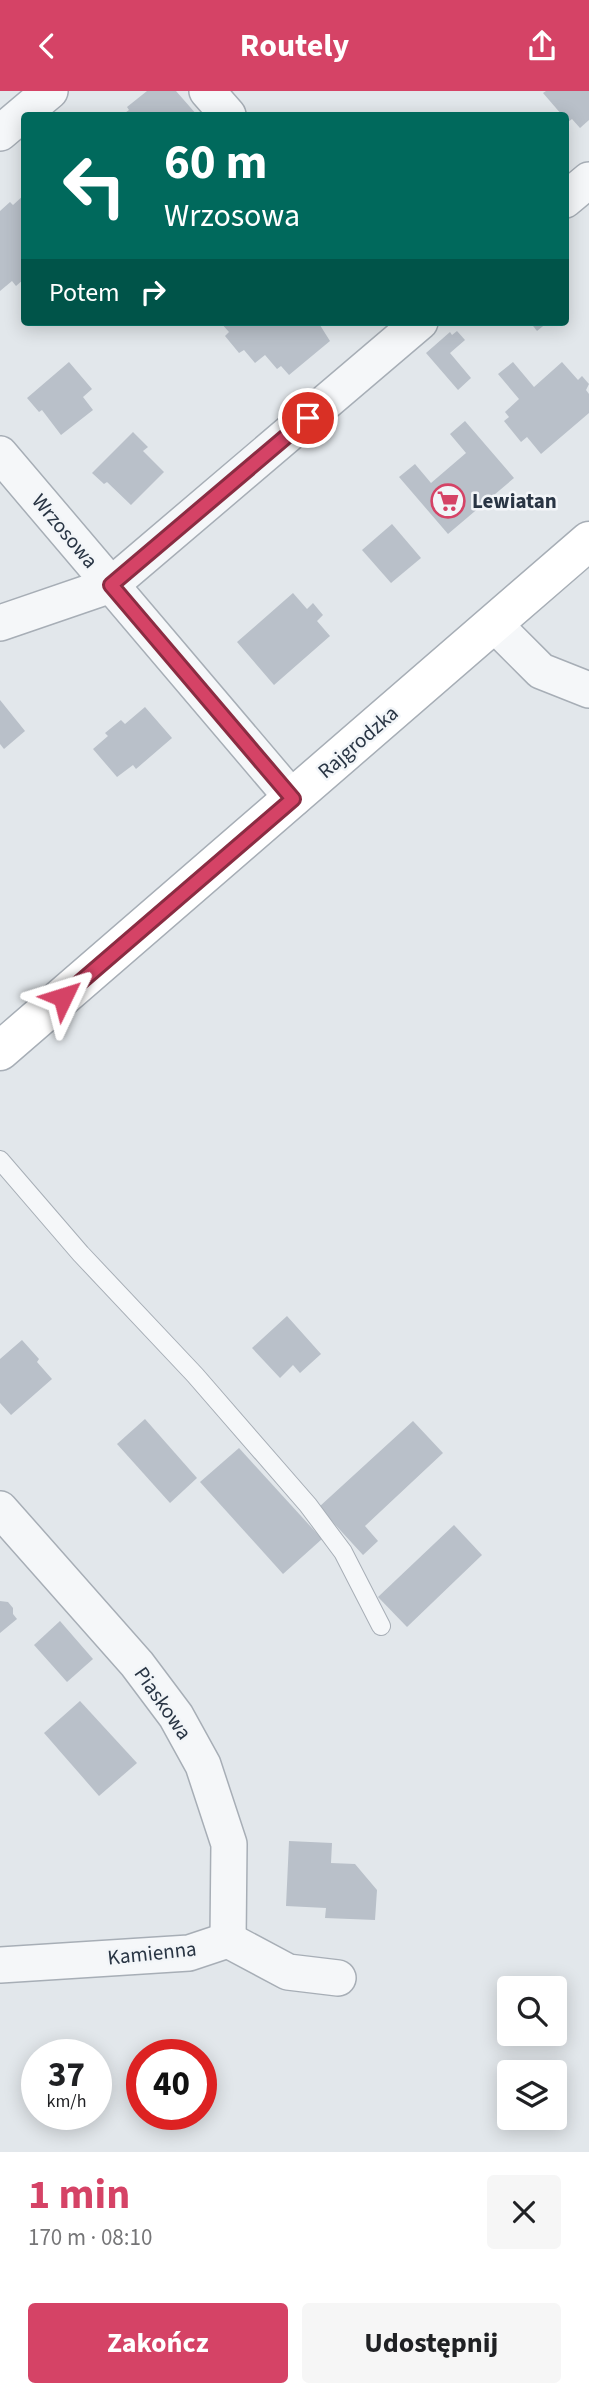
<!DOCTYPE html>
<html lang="pl">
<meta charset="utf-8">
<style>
body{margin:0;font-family:"Source Sans 3",sans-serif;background:#f6f6f6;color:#202124;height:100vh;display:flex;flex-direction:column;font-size:26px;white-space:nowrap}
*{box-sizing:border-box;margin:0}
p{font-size:23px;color:#757577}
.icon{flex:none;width:38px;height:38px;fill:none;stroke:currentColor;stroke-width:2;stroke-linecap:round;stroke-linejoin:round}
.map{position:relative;height:2061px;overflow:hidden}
.drawer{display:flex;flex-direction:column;background:#fff;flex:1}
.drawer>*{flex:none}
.guide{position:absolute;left:21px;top:21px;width:548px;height:214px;border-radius:7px;box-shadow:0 4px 18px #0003;background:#00695c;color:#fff;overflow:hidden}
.fabs{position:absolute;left:497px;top:1885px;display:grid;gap:14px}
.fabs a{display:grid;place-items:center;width:70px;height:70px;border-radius:7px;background:#fff;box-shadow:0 4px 18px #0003;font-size:35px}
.speed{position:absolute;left:21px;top:1948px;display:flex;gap:14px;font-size:35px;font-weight:700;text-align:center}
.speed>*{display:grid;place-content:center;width:91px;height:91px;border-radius:50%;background:#fff;box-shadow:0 4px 18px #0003;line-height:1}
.speed small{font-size:18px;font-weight:400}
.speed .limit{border:10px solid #d22;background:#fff;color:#111}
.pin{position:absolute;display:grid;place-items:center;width:60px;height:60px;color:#fff;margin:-30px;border:4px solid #fff;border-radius:50%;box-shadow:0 2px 7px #0007}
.me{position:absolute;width:77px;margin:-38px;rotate:49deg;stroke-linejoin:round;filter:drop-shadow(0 0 5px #0008)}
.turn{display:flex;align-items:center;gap:24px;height:147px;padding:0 28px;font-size:32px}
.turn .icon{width:91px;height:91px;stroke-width:2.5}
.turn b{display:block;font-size:49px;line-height:60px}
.then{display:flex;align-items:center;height:66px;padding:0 28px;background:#0003;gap:14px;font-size:26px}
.round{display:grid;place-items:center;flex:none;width:74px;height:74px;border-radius:7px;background:#f6f6f6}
.head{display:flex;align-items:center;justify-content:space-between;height:119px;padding:0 28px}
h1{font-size:42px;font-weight:700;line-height:52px;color:#d54366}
.cta{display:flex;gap:14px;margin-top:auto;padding:14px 28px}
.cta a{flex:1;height:80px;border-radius:7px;background:#d54366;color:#fff;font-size:28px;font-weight:700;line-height:80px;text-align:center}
.cta a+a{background:#f6f6f6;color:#202124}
header{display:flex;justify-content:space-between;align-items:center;height:91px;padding:0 28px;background:#d54366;color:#fff;font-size:32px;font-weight:700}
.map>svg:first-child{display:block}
.building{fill:#b9c0c9}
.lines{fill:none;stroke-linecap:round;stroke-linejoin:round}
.lane-casing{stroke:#a7aeb6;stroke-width:20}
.street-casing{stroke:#a7aeb6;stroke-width:38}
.secondary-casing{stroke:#a7aeb6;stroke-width:41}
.lane{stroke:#f5f7f9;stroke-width:18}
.street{stroke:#f5f7f9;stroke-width:35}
.secondary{stroke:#fff;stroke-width:38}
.route-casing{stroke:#8a2c42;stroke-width:18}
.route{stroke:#d54366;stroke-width:12}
.labels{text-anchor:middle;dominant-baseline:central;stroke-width:5;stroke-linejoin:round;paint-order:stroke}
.poi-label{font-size:21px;font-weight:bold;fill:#293544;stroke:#f2f5f8;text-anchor:start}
.street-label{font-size:21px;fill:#293544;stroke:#f2f5f8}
</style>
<header><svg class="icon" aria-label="back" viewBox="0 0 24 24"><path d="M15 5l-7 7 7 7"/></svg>Routely<svg class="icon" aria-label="share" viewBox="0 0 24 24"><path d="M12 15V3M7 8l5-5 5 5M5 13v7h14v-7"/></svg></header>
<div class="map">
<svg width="589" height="2061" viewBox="0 0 589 2061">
<rect width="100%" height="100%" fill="#e2e7eb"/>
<!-- building -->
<g class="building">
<path d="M147,0h29l21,24h-75l7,-5 -2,-3z"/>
<path d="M546,0h43v29l-9,8 -8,-9 -4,3 -3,-7h-3l-19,-22z"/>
<path d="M24,104v84l-8,7 -4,-5 -12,10v-80l10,-9 3,3z"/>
<path d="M220,231h98l12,19 -41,34 -8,-9 -4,3 -12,-14 -10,8 -11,-13 -5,3 -14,-17 4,-4z"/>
<path d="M530,231h18l-11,9z"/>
<path d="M457,240l8,9 -15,13 21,25 -13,12 -32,-37 24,-21 2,3z"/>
<path d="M69,271l23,27 -9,8 10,13 -32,25 -19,-25 -3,2 -12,-14z"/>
<path d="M513,271l21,25 28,-25 16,18 4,-4 7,8 -3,6 3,4v19l-48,41 -14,-17 -6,5 -17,-21 5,-4 -4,-5 14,-13 -21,-25z"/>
<path d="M465,330l49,57 -66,56 -49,-57 16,-13 16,19 35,-30 -16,-19z"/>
<path d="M133,341l15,15 -5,4 21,21 -33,33 -24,-23 -3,2 -12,-11z"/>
<path d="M392,433l29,34 -30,25 -29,-33z"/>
<path d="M293,502l14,16 6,-6 10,12 -6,6 13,15 -56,49 -37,-43z"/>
<path d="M0,609l25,31 -21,18 -4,-5z"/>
<path d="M145,616l27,31 -36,31 -3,-4 -16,12 -24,-28 15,-13 -3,-3 16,-13 4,4z"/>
<path d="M287,1225l34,38 -21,19 -7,-8 -13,13 -28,-30z"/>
<path d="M22,1249l17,19 -2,3 15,17 -41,36 -11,-12v-44z"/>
<path d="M145,1328l52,59 -27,25 -53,-59z"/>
<path d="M413,1330l30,32 -78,73 13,15 -15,14 -44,-48z"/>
<path d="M239,1357l83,91 -39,35 -83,-92z"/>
<path d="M454,1434l28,30 -75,72 -29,-30z"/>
<path d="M0,1510l8,1 5,6v6l4,5 -17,14z"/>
<path d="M60,1530l33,38 -26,23 -33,-37z"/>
<path d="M80,1610l57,62 -38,33 -55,-63z"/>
<path d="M289,1750l43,2 -1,20 24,1 22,26 -2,30 -50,-2 1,-10 -40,-2z"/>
</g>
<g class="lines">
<defs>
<path id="lane" d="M0,1069l81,94 114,121 113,130 35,47 38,74"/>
<g id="street">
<path d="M207,0l21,24"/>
<path d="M0,42l50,-42"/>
<path d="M565,109l24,-20"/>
<path d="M0,363l293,345"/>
<path d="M0,532l111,-38 309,-263"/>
<path d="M494,533l47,47 48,19"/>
<path d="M0,1418l137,155 39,52 27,49 26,79 -1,96"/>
<path d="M0,1874l189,-12 39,-13 60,32 50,6"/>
</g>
<path id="secondary" d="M0,960l589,-510"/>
</defs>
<!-- lane casing -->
<use href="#lane" class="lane-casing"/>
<!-- street casing -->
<use href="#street" class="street-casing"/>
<!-- secondary casing -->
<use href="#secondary" class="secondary-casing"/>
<!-- lane -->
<use href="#lane" class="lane"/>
<!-- street -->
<use href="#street" class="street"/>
<!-- secondary -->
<use href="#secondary" class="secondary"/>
</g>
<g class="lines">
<defs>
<path id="route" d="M63,906l230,-198 -182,-214 197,-167"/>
</defs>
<!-- route casing -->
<use href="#route" class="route-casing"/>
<!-- route -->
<use href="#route" class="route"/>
</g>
<!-- icons -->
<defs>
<symbol id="supermarket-ring" viewBox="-11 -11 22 22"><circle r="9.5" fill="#f2f5f8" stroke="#d54366" stroke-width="1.5"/><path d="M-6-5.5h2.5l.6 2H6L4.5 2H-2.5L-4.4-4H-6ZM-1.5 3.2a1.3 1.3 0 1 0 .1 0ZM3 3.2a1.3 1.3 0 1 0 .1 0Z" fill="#d54366"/></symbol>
</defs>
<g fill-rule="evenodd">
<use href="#supermarket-ring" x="429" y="391" width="38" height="38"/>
</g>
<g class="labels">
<!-- poi labels -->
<g class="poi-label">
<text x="472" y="410">Lewiatan</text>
</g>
<!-- street labels -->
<g class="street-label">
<text transform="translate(65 440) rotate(50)">Wrzosowa</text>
<text transform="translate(358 651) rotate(-41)">Rajgrodzka</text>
<text transform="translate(163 1612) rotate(55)">Piaskowa</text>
<text transform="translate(152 1862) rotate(-6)">Kamienna</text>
</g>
</g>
</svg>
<div class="fabs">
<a><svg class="icon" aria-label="search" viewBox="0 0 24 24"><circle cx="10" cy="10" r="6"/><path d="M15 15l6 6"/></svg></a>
<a><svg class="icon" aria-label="layers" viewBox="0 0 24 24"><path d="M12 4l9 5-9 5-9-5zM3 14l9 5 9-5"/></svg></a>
</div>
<div class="speed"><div>37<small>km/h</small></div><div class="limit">40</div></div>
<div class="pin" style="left:308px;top:327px;background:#d93025"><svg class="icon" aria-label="arrive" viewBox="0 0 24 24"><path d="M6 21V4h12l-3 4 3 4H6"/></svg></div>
<svg class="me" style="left:63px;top:906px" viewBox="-20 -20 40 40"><path d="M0-17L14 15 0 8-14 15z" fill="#d54366" stroke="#fff" stroke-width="4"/></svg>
<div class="guide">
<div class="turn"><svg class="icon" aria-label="left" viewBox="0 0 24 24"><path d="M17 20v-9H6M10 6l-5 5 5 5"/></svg><div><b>60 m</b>Wrzosowa</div></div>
<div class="then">Potem<svg class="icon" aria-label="right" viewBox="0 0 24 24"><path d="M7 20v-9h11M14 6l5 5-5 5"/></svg></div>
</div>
</div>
<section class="drawer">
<div class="head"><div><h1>1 min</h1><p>170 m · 08:10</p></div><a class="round"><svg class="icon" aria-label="close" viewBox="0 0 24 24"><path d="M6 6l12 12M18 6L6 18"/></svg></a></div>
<div class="cta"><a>Zakończ</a><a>Udostępnij</a></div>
</section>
